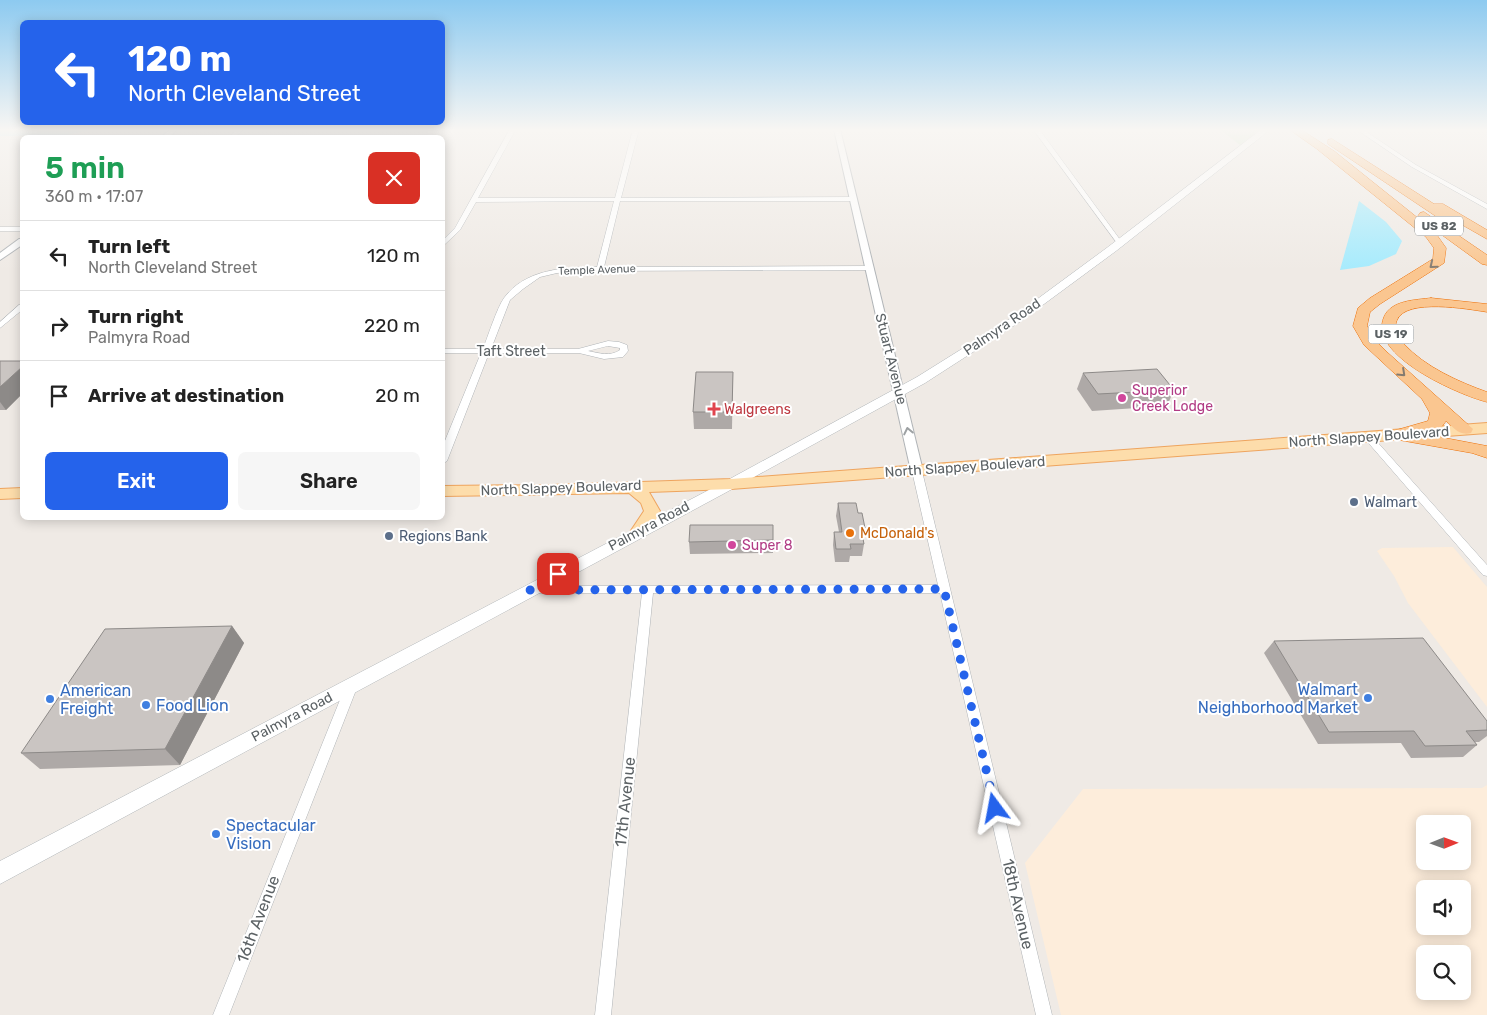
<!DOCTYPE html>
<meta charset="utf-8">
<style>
body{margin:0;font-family:Rubik,sans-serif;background:#f6f6f6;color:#222;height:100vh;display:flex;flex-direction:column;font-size:19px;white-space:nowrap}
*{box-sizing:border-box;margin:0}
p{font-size:16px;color:#767676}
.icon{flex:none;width:28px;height:28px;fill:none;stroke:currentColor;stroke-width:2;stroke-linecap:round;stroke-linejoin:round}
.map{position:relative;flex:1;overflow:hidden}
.drawer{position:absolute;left:20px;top:135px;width:425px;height:385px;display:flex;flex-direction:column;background:#fff;border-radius:8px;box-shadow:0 2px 12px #0003}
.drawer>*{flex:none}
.hud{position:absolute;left:20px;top:20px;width:425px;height:105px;border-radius:8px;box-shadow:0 2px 12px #0003;background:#2563eb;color:#fff;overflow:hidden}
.needle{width:32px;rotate:89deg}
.controls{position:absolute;left:1416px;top:815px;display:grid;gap:10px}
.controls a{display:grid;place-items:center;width:55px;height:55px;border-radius:8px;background:#fff;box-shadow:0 2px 12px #0003;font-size:25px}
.pin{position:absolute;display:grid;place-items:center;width:42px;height:42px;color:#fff;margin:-21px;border-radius:10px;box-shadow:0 2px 8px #0006}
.me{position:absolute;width:55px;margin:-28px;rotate:347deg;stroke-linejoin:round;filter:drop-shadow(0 0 4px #0008)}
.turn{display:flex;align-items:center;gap:18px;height:105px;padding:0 25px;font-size:22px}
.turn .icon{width:65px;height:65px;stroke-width:2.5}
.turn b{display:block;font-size:35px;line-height:42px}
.round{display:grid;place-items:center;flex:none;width:52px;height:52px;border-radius:8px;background:#f6f6f6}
.headline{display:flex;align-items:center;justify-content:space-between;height:85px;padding:0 25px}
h1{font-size:30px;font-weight:600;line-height:38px;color:#1e9e55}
.cta{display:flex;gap:10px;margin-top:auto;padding:10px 25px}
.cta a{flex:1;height:58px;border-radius:8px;background:#2563eb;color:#fff;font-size:20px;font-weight:600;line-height:58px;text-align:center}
.cta a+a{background:#f6f6f6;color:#222}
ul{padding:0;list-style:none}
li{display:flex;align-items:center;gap:15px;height:70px;padding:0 25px;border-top:1px solid #e0e0e0}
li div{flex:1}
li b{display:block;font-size:19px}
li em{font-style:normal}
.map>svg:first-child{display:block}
.commercial{fill:#fdeddb;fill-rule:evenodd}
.green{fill:#cae5c2}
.water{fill:#a6ebfd}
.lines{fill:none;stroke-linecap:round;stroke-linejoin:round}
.minor-casing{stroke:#b0b4b7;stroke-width:1}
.tertiary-casing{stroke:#b0b4b7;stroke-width:2}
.secondary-casing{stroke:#b1b6b9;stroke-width:1}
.primary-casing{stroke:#eea45e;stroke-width:2}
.motorway-casing{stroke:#ed6f06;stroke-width:1}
.minor{fill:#fff;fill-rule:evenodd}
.tertiary{fill:#fff;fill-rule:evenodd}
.secondary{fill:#fff;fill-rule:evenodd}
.primary{fill:#fdddab;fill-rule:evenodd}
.motorway{fill:#fac690;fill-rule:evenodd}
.wall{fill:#aea9a7}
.shaded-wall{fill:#8d8a88}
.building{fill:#cac5c2;stroke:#8d8a88}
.oneway{stroke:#847b70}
.oneway2{stroke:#9da1a3}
.route{stroke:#2563eb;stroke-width:9;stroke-dasharray:0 16.2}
.hotel-dot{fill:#d1479c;stroke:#fff;stroke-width:2}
.health-dot{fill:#e0444e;stroke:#fff;stroke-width:2}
.service-dot{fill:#5c6f8a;stroke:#fff;stroke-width:2}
.food-dot{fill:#e8710a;stroke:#fff;stroke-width:2}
.shop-dot{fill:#3f7fe0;stroke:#fff;stroke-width:2}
.labels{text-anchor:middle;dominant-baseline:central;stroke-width:4;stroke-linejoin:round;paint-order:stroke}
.far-street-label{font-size:11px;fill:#5c6265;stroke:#fff}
.shield{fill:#fff;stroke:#8d9193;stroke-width:1}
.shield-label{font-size:12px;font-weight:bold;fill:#5c6265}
.street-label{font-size:14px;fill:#5c6265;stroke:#fff}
.hotel-label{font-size:14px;fill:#b23c85;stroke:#fff;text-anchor:start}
.health-label{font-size:14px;fill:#be3a42;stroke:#fff;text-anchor:start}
.service-label{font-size:14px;fill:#4e5e75;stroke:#fff;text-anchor:start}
.food-label{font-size:14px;fill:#c56008;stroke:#fff;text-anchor:start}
.near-shop-label{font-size:16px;fill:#366cbe;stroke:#fff;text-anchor:start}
.near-street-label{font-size:16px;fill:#5c6265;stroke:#fff}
</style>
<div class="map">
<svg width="1487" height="1015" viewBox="0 0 1487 1015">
<rect width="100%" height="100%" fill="#efeae5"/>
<!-- commercial -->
<g class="commercial">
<path d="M1453,547l34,40v120l-79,-104 -14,-27 -17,-25 5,-3z"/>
<path d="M1487,785v230h-426l-36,-152 58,-74 399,-1zM1425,824h37v37h-37zM1425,889h37v37h-37zM1425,954h37v37h-37z"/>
</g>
<!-- green -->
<path class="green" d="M1219,129h42l-21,16z"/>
<!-- water -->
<g class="water">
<path d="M0,129h95l-29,6 -66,1z"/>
<path d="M1359,201l27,21 16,19 -6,13 -27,12 -29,4z"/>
</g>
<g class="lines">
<defs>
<g id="minor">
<path d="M238,129h6l-10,9h-6z"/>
<path d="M510,129h6l-38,69h137l18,-69h6l-18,69 232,-1 3,2 -3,2h-233l-16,66 265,-1 3,2 -3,2 -284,1 -28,2 -17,4 -17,12 -13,11 -19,49h87l30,-8 11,1 8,3 1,6 -5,6 -19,2 -25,-6h-90l-42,108 -5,3v-16l39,-95h-39v-4h41c5,-13 14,-41 21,-51 21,-29 61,-31 93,-31l17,-66 -138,1 -16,28 -18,17v-6l13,-13zM608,346l12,2v2c-10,7 -21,3 -32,1z"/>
<path d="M1033,129h6l82,112v2h-4z"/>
<path d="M1356,129h6l54,36 71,39v5l-75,-42z"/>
<rect x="0" y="227" width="22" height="4"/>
<path d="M19,305h3v5l-22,18v-6z"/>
<path d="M1368,434l3,1 116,130v11l-4,-1 -118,-136 -2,-2z"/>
<path d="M917,468l5,3 130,544h-16l-96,-422h-287l-42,422h-16l47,-422h-109l-4,-1 -2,-3 2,-3 409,-1 -26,-114z"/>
<path d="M352,680l4,1 2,4 -129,330h-16l133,-330 2,-4z"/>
</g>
<g id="tertiary">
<path d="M171,129h7l-10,9h-8z"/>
<path d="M834,129h6l83,342 -6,4 -6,-4z"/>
<path d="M19,239h3v6l-22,15v-7z"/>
</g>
<path id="secondary" d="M1262,129h9l-155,122 -95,70 -96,62 -189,104 -736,397v-23l726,-380 191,-104 96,-60 95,-70z"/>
<g id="primary">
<path d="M1487,423v10l-756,56 -82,3 11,19c-6,12 -12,30 -28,25l-2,-4 14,-21 -3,-8 -12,-10 -187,3v-10l108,-1 181,-6z"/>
<path d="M22,488v10l-22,1v-10z"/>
</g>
<g id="motorway">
<path d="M1289,129h11l34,22 100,80 12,17 -2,15 -64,41 -10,8 -3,14 8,14 13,13 85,76 -2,4c-12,3 -17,-5 -25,-12l-6,8 -16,5 63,12v12l-15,-5 -73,-13 -6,-1 -3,-4 3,-4 35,-10 2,-8 -8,-14 -58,-54 -11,-19 5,-18 12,-10 63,-39 1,-11 -8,-11 -109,-88z"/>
<path d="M1332,139l102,65h9l44,26v9l-35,-20 -5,3 -4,-1 -115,-77v-4z"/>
<path d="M1424,212l63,43v10l-5,-1 -62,-45 -2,-3 2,-3z"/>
<path d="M1431,298l56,6v8c-19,-3 -81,-14 -90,8 -4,8 2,18 7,24 21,23 55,38 83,48v10c-28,-7 -120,-47 -103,-85 7,-17 32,-17 47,-19z"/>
</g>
</defs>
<!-- minor casing -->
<use href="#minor" class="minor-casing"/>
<!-- tertiary casing -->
<use href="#tertiary" class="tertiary-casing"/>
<!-- secondary casing -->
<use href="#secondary" class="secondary-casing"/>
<!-- primary casing -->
<use href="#primary" class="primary-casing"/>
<!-- motorway casing -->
<use href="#motorway" class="motorway-casing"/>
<!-- minor -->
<use href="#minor" class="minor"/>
<!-- tertiary -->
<use href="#tertiary" class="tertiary"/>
<!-- secondary -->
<use href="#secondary" class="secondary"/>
<!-- primary -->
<use href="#primary" class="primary"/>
<!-- motorway -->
<use href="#motorway" class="motorway"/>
</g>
<!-- wall -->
<g class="wall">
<path d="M0,361h22v33l-16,16h-6z"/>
<path d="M733,372l-1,57h-38l-1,-17z"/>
<path d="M1083,373l91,17 -7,16 -75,5 -15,-22z"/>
<path d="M838,503l20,10 7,15 -2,11 1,5 -2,12h-12l-1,6h-14l-2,-17 1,-13h5l-3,-16z"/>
<path d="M773,525v28l-83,1 -1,-12z"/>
<path d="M232,626l12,17 -64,122 -140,4 -19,-16z"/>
<path d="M1274,641l213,80v15l-8,6h-4l2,3 -14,12 -52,1 -10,-15 -83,1 -54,-91z"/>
</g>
<!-- shaded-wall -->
<g class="shaded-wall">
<path d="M22,367v27l-16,16 -6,-8v-15z"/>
<path d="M232,626l12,17 -64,122 -15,-16z"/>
</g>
<!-- building -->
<g class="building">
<path d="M0,361h22v6l-22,20z"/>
<path d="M1157,369l17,21 -76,4 -15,-21z"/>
<path d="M696,372h37l-1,40h-39z"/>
<path d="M838,503h18l2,10h4l3,15h-4l3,16h-14l1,5h-15l-2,-17h8z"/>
<path d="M690,525h83v15l-84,2z"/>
<path d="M232,626l-67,123 -144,4 84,-124z"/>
<path d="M1423,638l64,83v9l-21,1 11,14 -52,1 -11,-15 -85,1 -55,-91z"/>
</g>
<!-- one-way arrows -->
<defs><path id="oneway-chevron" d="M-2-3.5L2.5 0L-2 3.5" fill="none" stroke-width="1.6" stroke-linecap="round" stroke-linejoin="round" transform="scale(1.25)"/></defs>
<g class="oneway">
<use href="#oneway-chevron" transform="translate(1433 265) rotate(141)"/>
<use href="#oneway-chevron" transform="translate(1402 373) rotate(43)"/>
</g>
<use class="oneway2" href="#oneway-chevron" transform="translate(908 431) rotate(-102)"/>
<!-- sky -->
<linearGradient id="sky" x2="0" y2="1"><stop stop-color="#8dcaf0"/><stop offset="0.48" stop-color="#f8f6f3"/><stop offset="1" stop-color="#f8f6f3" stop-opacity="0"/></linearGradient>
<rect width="1487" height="271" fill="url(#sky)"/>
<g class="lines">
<!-- route -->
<path class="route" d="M558,574l-28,16 414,-1 51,219"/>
</g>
<!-- markers -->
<g class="hotel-dot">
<circle cx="1122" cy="398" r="5"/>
<circle cx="732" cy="545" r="5"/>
</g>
<path class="health-dot" d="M711.5 401.5h5v5h5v5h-5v5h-5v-5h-5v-5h5z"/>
<g class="service-dot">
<circle cx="1354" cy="502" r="5"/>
<circle cx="389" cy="536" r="5"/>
</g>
<circle class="food-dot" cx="850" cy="533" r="5"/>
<g class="shop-dot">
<circle cx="1368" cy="698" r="5"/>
<circle cx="50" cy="699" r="5"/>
<circle cx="146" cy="705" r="5"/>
<circle cx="216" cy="834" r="5"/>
</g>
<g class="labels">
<!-- far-street labels -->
<g class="far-street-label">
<text transform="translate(597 270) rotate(-2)">Temple Avenue</text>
</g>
<!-- shield labels -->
<g class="shield">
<rect x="1415" y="216.5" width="48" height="19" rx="4"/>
<rect x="1368.5" y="324.5" width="45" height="19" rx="4"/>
</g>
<g class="shield-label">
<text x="1439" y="226">US 82</text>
<text x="1391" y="334">US 19</text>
</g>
<!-- street labels -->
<g class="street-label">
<text transform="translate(1002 327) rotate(-34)">Palmyra Road</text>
<text x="511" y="351">Taft Street</text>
<text transform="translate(891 359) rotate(76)">Stuart Avenue</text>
<text transform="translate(1369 437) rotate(-4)">North Slappey Boulevard</text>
<text transform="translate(965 467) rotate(-4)">North Slappey Boulevard</text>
<text transform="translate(561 488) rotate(-2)">North Slappey Boulevard</text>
<text transform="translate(649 526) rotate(-28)">Palmyra Road</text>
<text transform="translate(292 717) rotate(-28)">Palmyra Road</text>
</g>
<!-- hotel labels -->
<g class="hotel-label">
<text x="1132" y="390">Superior<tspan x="1132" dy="16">Creek Lodge</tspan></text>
<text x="742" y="545">Super 8</text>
</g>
<!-- health labels -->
<g class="health-label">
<text x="724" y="409">Walgreens</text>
</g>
<!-- service labels -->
<g class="service-label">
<text x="1364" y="502">Walmart</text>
<text x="399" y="536">Regions Bank</text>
</g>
<!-- food labels -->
<g class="food-label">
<text x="860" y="533">McDonald's</text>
</g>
<!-- near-shop labels -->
<g class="near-shop-label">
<text x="1358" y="689" text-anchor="end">Walmart<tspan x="1358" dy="18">Neighborhood Market</tspan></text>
<text x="60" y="690">American<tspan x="60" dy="18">Freight</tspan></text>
<text x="156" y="705">Food Lion</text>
<text x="226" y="825">Spectacular<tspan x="226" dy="18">Vision</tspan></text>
</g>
<!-- near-street labels -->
<g class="near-street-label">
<text transform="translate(625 802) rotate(-84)">17th Avenue</text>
<text transform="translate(1018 904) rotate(77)">18th Avenue</text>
<text transform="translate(258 919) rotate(-69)">16th Avenue</text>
</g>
</g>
</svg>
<div class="controls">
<a><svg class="needle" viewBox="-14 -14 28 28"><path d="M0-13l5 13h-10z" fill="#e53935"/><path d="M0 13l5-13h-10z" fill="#767676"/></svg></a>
<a><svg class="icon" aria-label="sound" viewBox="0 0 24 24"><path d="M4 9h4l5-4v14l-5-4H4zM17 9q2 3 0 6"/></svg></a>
<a><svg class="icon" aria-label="search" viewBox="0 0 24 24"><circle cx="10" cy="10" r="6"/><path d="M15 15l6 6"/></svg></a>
</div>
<div class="pin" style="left:558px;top:574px;background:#d93025"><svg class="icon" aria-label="arrive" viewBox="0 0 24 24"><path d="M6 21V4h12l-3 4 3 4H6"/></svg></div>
<svg class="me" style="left:995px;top:808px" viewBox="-20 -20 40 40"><path d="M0-17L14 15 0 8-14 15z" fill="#2563eb" stroke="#fff" stroke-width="4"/></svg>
<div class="hud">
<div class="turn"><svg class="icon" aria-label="left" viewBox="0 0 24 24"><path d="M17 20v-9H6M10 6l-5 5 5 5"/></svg><div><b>120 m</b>North Cleveland Street</div></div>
</div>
<section class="drawer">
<div class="headline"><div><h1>5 min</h1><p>360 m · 17:07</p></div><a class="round" style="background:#d93025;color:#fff"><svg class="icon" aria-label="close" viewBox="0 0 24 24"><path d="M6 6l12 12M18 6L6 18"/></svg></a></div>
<ul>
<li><svg class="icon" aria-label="left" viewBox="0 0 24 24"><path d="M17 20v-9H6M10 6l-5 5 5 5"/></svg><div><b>Turn left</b><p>North Cleveland Street</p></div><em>120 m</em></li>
<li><svg class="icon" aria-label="right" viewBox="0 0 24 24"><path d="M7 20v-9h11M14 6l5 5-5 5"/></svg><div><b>Turn right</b><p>Palmyra Road</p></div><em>220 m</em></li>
<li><svg class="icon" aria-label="arrive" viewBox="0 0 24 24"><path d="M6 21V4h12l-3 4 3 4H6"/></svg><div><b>Arrive at destination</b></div><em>20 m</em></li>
</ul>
<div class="cta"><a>Exit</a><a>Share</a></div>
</section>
</div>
